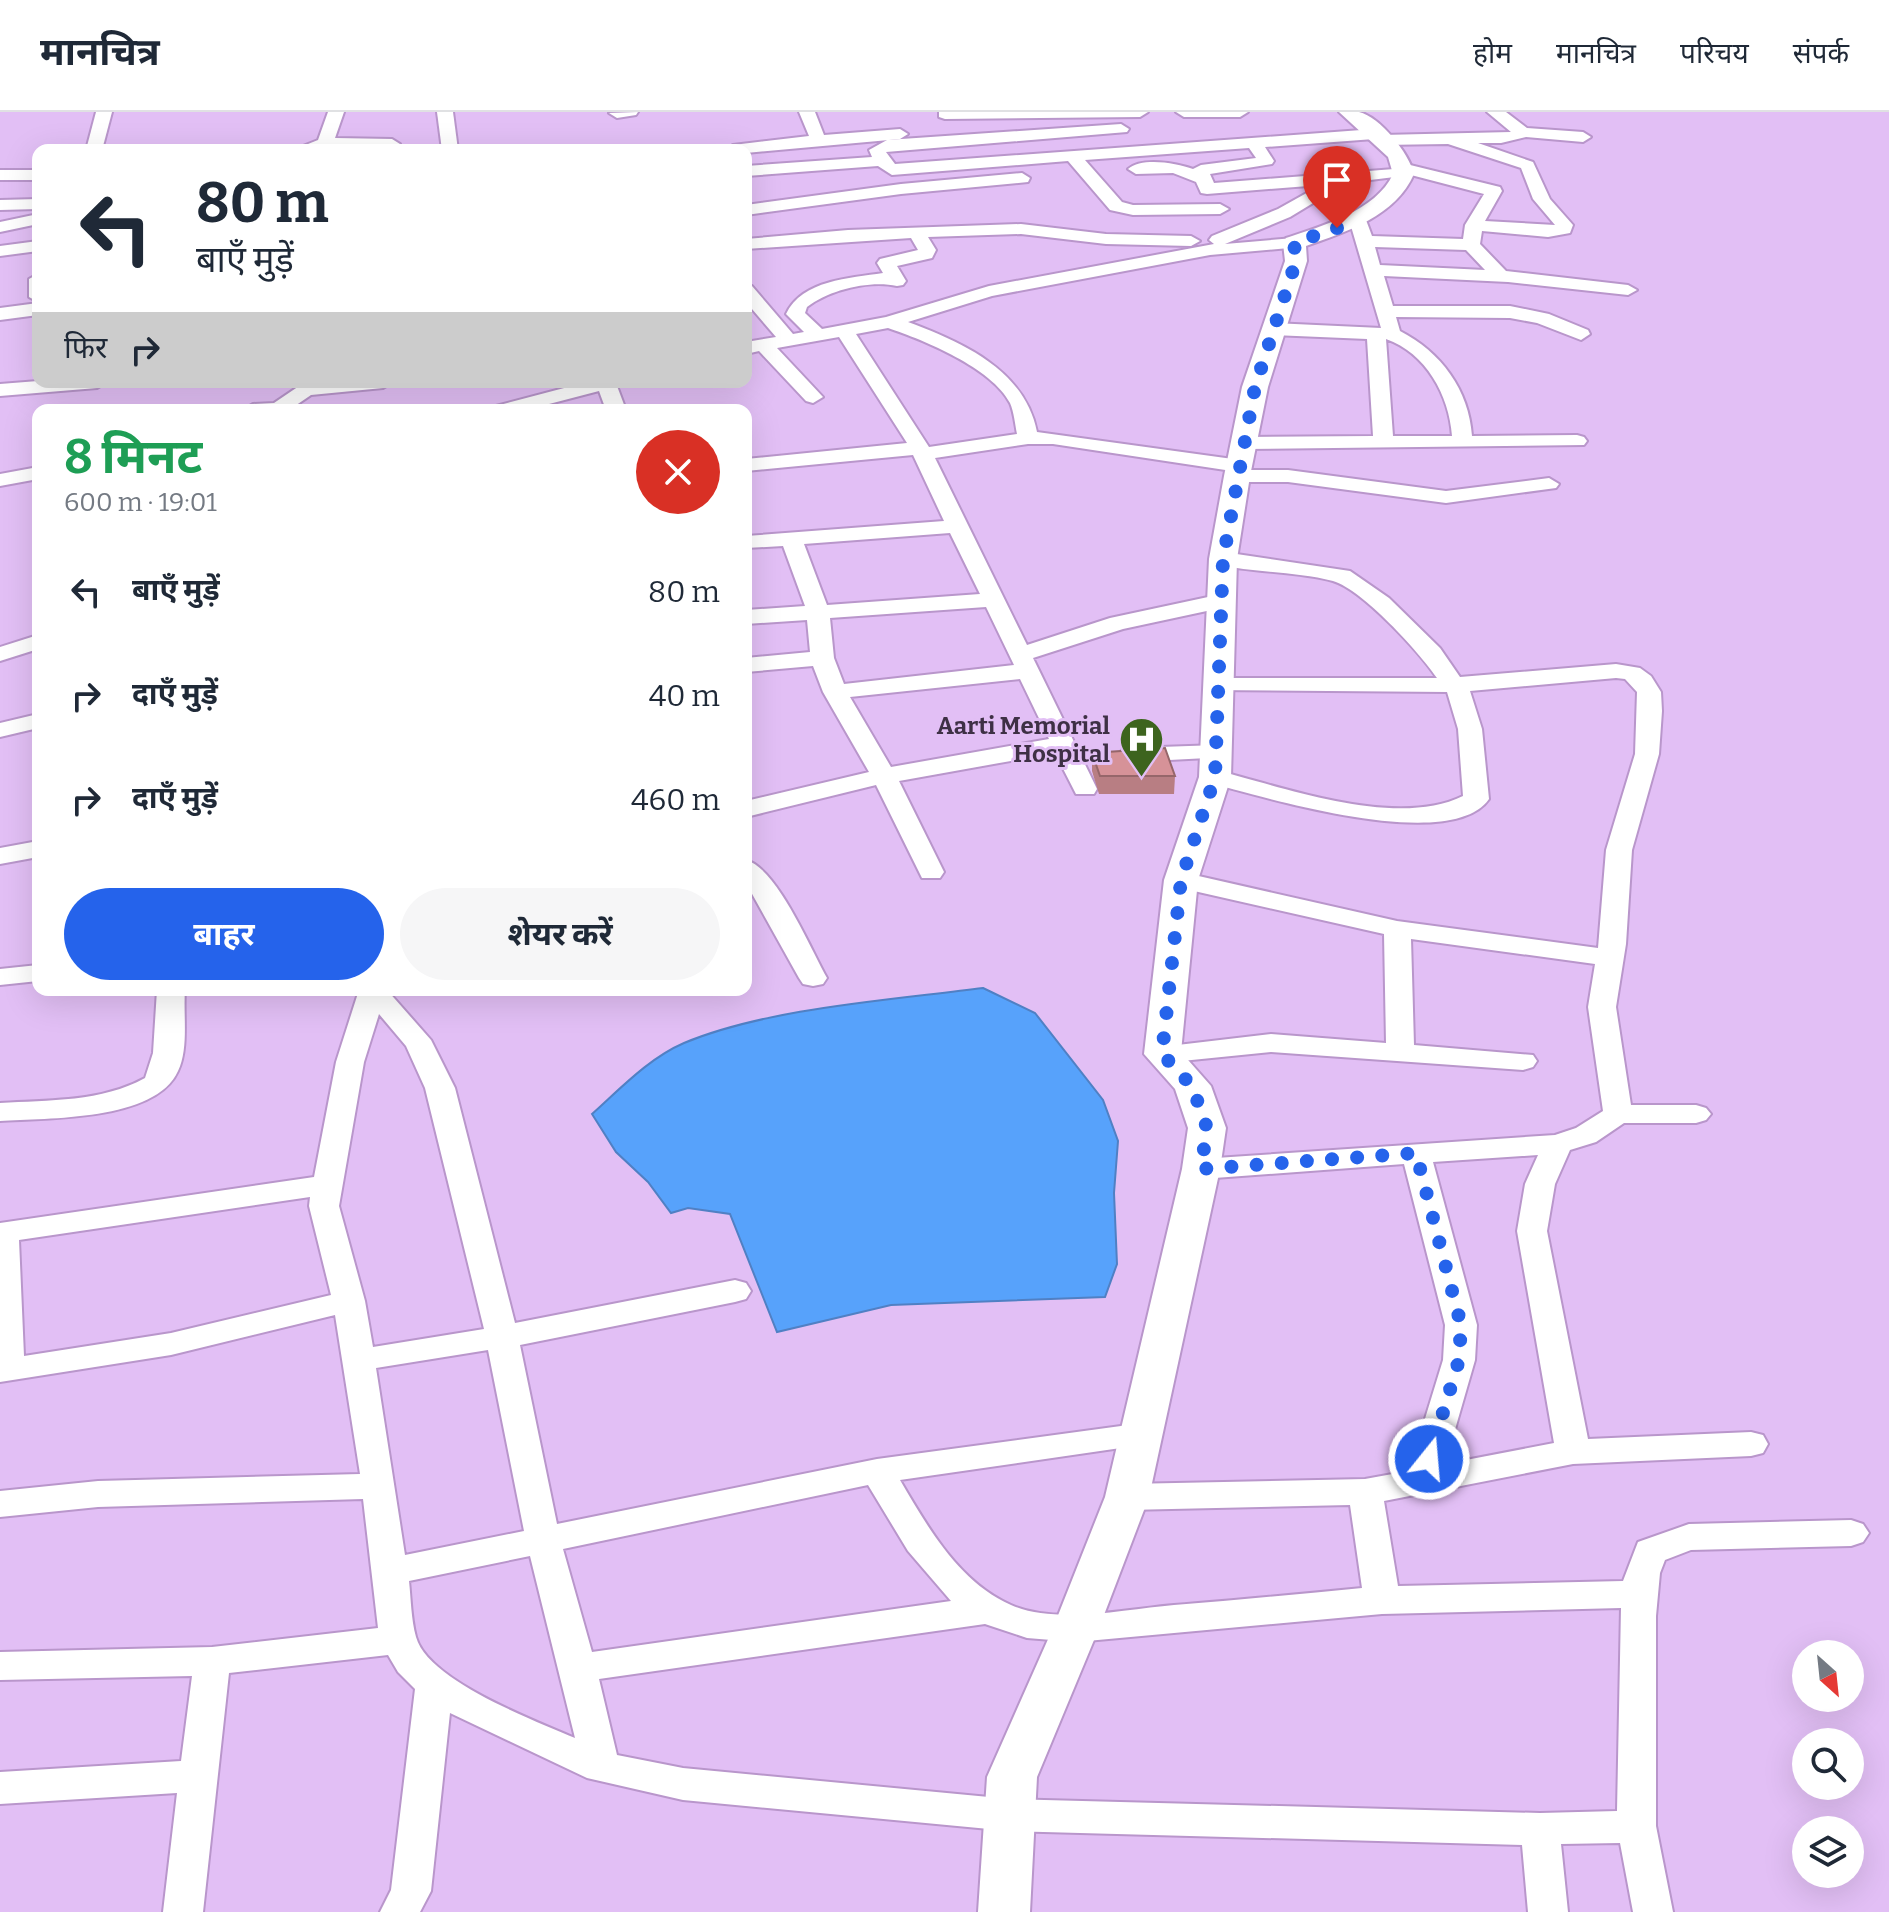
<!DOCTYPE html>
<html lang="hi">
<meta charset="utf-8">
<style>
body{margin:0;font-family:Bitter,"Noto Sans Devanagari",serif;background:#f6f6f7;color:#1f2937;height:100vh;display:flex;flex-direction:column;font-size:30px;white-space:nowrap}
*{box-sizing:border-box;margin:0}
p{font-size:26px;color:#747a83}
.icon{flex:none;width:44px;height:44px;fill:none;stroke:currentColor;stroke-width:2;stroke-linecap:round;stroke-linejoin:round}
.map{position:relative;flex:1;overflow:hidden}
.details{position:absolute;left:32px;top:292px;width:720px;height:592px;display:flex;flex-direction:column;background:#fff;border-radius:16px;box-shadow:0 8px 32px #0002}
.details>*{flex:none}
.hud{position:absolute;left:32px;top:32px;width:720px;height:244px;border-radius:16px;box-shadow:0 8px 32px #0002;background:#fff;color:#1f2937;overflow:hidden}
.needle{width:52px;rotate:153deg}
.buttons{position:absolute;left:1792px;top:1528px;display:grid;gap:16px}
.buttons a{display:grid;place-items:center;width:72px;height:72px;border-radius:50%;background:#fff;box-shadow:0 8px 32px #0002;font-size:40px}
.pin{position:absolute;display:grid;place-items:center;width:68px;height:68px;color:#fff;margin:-82px -34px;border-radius:50% 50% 50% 0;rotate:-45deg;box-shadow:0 0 8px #0007}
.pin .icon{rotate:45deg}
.me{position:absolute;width:88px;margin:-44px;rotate:17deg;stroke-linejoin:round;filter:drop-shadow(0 0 6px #0008)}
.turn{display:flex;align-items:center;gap:28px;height:168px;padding:0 32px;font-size:36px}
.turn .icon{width:104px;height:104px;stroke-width:2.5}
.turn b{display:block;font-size:56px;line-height:68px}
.then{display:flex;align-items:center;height:76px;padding:0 32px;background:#0003;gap:16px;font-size:30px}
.round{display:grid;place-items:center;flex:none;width:84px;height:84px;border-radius:42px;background:#f6f6f7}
.head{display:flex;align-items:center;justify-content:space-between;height:136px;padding:0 32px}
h1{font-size:48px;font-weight:700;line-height:60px;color:#1e9e55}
.button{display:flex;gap:16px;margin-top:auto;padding:16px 32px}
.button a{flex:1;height:92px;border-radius:48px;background:#2563eb;color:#fff;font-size:32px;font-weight:700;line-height:92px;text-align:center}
.button a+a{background:#f6f6f7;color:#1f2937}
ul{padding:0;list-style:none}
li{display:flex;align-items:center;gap:24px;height:104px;padding:0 32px}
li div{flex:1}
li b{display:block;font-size:30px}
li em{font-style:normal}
header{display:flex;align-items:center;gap:48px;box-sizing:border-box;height:112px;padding:0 40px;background:#fff;border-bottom:2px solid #e0e1e3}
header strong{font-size:38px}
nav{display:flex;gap:44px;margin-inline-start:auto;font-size:28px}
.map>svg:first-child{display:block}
.water{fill:#57a2fb;stroke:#5080c4;stroke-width:2}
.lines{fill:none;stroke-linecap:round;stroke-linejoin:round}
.minor-casing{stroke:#b996cb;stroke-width:4}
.tertiary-casing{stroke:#b996cb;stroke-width:4}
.minor{fill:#fff;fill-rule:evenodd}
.tertiary{fill:#fff;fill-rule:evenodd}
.wall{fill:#b87e83}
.building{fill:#d69298;stroke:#96666a;stroke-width:2}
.route{stroke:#2563eb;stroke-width:14;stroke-dasharray:0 25.2}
.labels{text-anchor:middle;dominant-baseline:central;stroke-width:6;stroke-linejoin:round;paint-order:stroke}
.poi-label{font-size:24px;font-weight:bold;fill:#3e3045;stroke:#e2bff5;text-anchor:end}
</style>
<header>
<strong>मानचित्र</strong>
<nav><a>होम</a><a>मानचित्र</a><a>परिचय</a><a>संपर्क</a></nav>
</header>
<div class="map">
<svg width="1889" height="1800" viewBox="0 0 1889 1800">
<rect width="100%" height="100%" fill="#e2bff5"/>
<!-- water -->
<path class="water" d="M983,876l52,25 68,87 15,41 -4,52 3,71 -12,33 -214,8 -114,27 -47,-118 -42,-6 -17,5 -23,-31 -32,-30 -24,-38c28,-25 57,-56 92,-71 84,-35 207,-43 299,-55z"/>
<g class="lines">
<defs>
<g id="minor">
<path d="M96,0h16l-10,38h-16z"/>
<path d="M328,0h16l-9,26 57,1 8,5 -8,5 -99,1 25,-10z"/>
<path d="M437,0h16l5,38h-16z"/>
<path d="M638,0l-2,3 -19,3 -8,-5z"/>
<path d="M799,0h16l9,23 76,-6 8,5 -8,5 -154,14v-3h-21l8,-5 76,-9z"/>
<path d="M939,0h209l-8,5 -195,2 -6,-2z"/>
<path d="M1176,0h72l-8,5h-56z"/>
<path d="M1487,0h19l21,16 56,4 8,5 -8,5 -57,-5 -25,6h-23l55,19 17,37 23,26 -3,8 -22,4 -66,-6 -2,13 26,27 122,14 9,5 -9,5 -120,-13 -124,-6 9,30h117l39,8 39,16 2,4 -9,6 -44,-17 -27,-5 -114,-1 4,14c41,21 69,59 72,105l105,-1 7,2 3,4 -3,4 -340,4 -10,-6 10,-6 129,-1 -6,-97 -94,-4 -9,-6 9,-6 108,5 -33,-112 3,-4h12l9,24 91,3 2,-14 19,-31 -73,-19 -65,8 -56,34 -65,27 69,-6 9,5 -3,4 -90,8 -218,41 -84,26c54,20 117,48 129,110l203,28 7,2 3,4 -2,4h40l158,21 103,-13 10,6 -3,4 -110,15 -158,-21h-51l-10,-6 5,-5 -179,-27h-25l-93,14 92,187 83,-27 112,-24 11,7 -3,5 -107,23 -90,29 64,131 -3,5h-18l-21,-41 -156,28 45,91 -4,6h-18l-46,-93 -130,32v-16l123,-29 -46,-80 -10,-26 -67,6v-14l64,-6 -3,-32 -61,4v-14l59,-4 -22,-60 -37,2v-12l198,-15 -31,-66 -167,16v-12l161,-16 -68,-106 -62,11 46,49 -10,6 -7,-2 -47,-50 -13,3v-12l30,-5 -30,-35v-17l6,1 41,48 11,-2 -18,-18c16,-34 64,-36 97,-41l-6,-10 3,-4 38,-9 -7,-12 -165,11v-10l102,-9 173,-6 85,10 85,2 9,5 -9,5 -85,-2 -85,-10 -93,3 8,13 -4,8 -35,8 9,15 -3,4 -6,1c-26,-6 -67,3 -90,21l-2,6 17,16 64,-12 103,-31 225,-42 -5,-4 3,-4 66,-27 43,-24 -114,9 -6,-1 -5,-11 -23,-9 -37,1 -8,-5c14,-12 48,-6 65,0l8,-4 55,-7 -7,-10 -164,12 37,42 11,3 87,-1 9,5 -9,5 -87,1 -23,-5 -42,-49 -176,14 -14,-9 -132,10v-10l126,-9 -3,-7 18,-10 234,-16 8,5 -2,3 -241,20 9,12 480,-35 6,2 1,4 129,-3zM1374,27l1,4 6,2 67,-1 73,24 12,31 22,26 -70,-4 17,-30 -2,-4 -98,-24 -8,6 -180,14 -4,-9 62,-10 2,-3 -9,-14zM1375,135l91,3 19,20 -105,-5zM888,216c36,12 104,40 122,75 4,9 5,21 7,31l-88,13 -73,-113zM1386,227c40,14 63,56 66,97h-59zM950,421l30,61 -153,11 -23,-61zM986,495l28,58 -170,19 -10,-26 -4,-40zM1020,567l29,60 -158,28 -41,-70z"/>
<rect x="0" y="58" width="38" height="10"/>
<path d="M1022,61l8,5 -2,4 -127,12 -155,21v-10l155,-21z"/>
<path d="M38,87v10l-38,1v-10z"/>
<path d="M38,102v10l-38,8v-10z"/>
<path d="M38,129v10l-38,5v-10z"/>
<path d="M38,162v28l-9,-5v-18z"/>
<path d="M38,191v12l-38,5v-12z"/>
<path d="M38,269v1h69l-10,6 -97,8v-12z"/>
<path d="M305,270h88l-10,6 -72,7 -22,15h-46l10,-6 21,-1z"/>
<path d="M587,270h33l-3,4 9,24h-20l-7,-19 -73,19h-33l3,-4z"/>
<path d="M38,355v12l-38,7v-12z"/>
<path d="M1223,440l127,19 39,27 51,50 20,29 156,-13 24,4 11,8 10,16 1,19 -3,43 -27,96 -6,94 -10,63 15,98h65l10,3 5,6 -5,6 -10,3h-72l-28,19 -26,8 -15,34 -8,47 41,208 163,-7 12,3 5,9 -5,9 -12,3 -178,8 -189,37 14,85 225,-5 15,-39 51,-18 162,-4 12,4 6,9 -6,9 -12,4 -160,4 -26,10 -5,13 -4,43v210l17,86h-40l-13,-69 -59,1 7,68h-40l-6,-67 -512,-14 -327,-31 -96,-22 -137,-65 -19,178 -11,21h-40l11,-22 24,-201 -17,-17 -10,-17 -159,18 -26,239h-40l14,-119 -177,11v-32l181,-11 11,-85 -192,4v-28l212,-5 166,-19 -15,-129 -265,8 -98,10v-26l98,-10 262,-7 -25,-159 -164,40 -171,27v-159l314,-46 22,-115 23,-72h28l44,50 24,48 60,235 220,-43 11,3 5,8 -5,8 -11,3 -215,43 37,179 320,-65 266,-36 12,4 5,8 -5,8 -255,37c28,48 59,102 111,125 44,20 116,4 163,0 63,-5 126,-11 188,-17l-12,-83 -223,5 -12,-4 -5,-9 5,-9 12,-4 238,-5 44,-8 34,-111 2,-35 -41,-161 -203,15 -11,-3 -4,-7 4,-7 11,-3 354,-24 21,-7 27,-17 -15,-104 7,-43 -184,-25 3,106 119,10 4,6 -4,6 -10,3 -252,-18 -109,11 -10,-3 -4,-6 4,-6 119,-14 115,9 -2,-109 -212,-48 -4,-6 4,-6 9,-2 216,49 201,27 8,-98 29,-96 2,-62 -12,-13 -9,-1 -146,13 12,38 7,70c-39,56 -228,-3 -283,-17l-3,-5 3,-5 9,-2c69,17 181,59 248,26l-5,-67 -11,-37 -236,-2 -4,-5 4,-5 8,-2h218c-18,-26 -74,-88 -104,-97 -38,-10 -79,-8 -118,-17l-3,-5zM379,902l27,32 19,42 59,241 -111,18 -8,-46 -26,-95 25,-144zM1538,1043l-13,29 -8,47 37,212 -109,21 30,-104 2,-35 -44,-163zM310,1085l-1,9 22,89 -160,38 -147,23 -5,-116zM488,1238l36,181 -119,24 -29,-187zM868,1373l40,66 43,50 -359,51 -29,-103zM530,1444l45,182c-39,-17 -147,-57 -159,-101 -5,-18 -5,-38 -7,-56zM1621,1496l-4,203 -77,2 -530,-14 -327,-31 -66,-13 -18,-76 386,-55 42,14 49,4 306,-28z"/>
<path d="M38,523v14l-38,12v-14z"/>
<path d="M38,602v14l-38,9v-14z"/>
<path d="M1218,633l9,2 3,5 -3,5 -96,5 -9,-2 -3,-5 3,-5 9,-2z"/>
<path d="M38,729v16l-38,7v-16z"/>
<path d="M746,748c31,8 65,90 81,118l-4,6 -10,2 -10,-2 -4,-6 -53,-95z"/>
<path d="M38,853v16l-38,4v-16z"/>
<path d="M157,878h28c-2,25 4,58 -7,81 -22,50 -131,47 -178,50v-18c49,-3 102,-1 145,-25l8,-25z"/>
</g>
<path id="tertiary" d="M1339,0c6,0 14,0 20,0 21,5 50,41 55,62 -18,42 -68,58 -108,72l1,15 -39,126 -18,89 -13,83 -6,218 -33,103 -17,172 30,34 15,42 -6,41 -71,328 -50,131 -62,149 -7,135h-52l9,-135 66,-149 52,-131 77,-328 6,-41 -13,-39 -31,-35 20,-174 35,-103 10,-218 15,-83 18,-89 43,-126 -2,-18 3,-5c36,-12 90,-27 107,-64l-5,-17z"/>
</defs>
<!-- minor casing -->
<use href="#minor" class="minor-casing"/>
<!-- tertiary casing -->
<use href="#tertiary" class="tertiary-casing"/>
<!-- minor -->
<use href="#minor" class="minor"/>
<!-- tertiary -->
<use href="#tertiary" class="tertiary"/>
</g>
<!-- wall -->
<path class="wall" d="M1092,641l83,23 -1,18h-75l-7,-23z"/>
<!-- building -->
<path class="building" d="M1165,636l10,28h-75l-8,-23z"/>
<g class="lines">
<!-- route -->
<path class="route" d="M1337,116l-43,15 2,18 -41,126 -32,172 -8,218 -34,103 -19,174 30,32 15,42 -6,41 215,-16 45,172 -2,35 -30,99"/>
</g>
<!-- icons -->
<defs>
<symbol id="hospital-pin" viewBox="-11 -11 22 30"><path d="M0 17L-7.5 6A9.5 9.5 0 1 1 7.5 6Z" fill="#3d641e" stroke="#e2bff5"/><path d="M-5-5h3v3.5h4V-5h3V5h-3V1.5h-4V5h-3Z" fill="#fff"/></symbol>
</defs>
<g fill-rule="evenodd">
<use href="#hospital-pin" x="1116" y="602" width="51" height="69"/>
</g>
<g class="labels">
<!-- poi labels -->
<g class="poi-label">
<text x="1110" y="614">Aarti Memorial<tspan x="1110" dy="28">Hospital</tspan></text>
</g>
</g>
</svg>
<div class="buttons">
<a><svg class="needle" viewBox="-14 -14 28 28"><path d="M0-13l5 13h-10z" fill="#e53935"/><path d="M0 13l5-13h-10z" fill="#747a83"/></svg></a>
<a><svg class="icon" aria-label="search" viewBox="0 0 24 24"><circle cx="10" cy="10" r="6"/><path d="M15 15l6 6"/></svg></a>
<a><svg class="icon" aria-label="layers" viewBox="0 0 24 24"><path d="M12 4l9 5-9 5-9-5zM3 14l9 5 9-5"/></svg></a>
</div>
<div class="pin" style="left:1337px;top:116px;background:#d93025"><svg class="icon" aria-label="arrive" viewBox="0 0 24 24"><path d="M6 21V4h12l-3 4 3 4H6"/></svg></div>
<svg class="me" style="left:1429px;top:1347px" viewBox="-20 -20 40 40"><circle r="17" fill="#2563eb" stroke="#fff" stroke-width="3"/><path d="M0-11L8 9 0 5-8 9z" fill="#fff"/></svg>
<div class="hud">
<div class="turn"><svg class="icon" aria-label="left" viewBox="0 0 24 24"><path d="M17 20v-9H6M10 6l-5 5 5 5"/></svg><div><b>80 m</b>बाएँ मुड़ें</div></div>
<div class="then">फिर<svg class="icon" aria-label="right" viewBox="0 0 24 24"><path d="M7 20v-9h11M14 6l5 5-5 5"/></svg></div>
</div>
<section class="details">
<div class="head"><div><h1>8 मिनट</h1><p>600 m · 19:01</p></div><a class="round" style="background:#d93025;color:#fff"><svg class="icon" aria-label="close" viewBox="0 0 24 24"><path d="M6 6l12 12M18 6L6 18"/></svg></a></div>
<ul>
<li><svg class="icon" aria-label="left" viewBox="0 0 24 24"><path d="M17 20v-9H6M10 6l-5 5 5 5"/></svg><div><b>बाएँ मुड़ें</b></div><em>80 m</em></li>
<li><svg class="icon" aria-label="right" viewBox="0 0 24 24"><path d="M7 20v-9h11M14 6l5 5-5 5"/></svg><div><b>दाएँ मुड़ें</b></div><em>40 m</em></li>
<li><svg class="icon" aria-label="right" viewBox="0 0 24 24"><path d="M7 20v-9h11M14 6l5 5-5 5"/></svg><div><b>दाएँ मुड़ें</b></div><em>460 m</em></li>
</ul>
<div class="button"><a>बाहर</a><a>शेयर करें</a></div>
</section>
</div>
